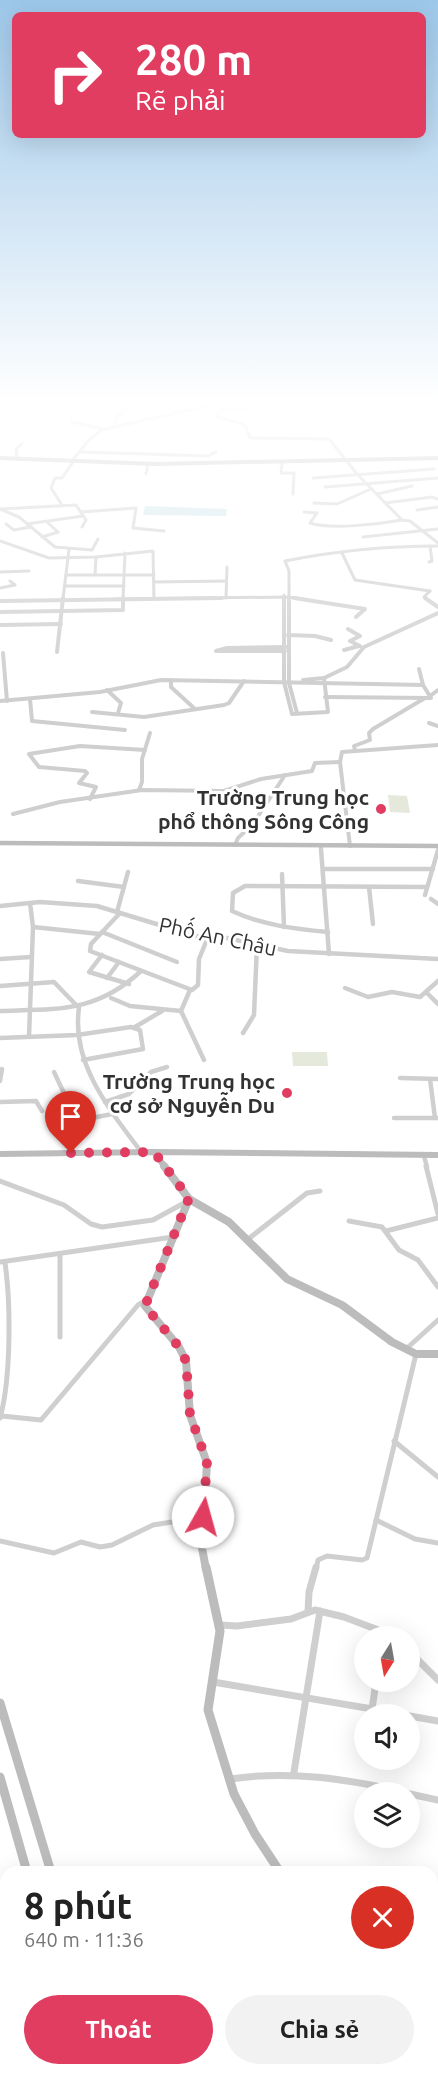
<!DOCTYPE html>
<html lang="vi">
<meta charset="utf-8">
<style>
body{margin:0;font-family:Ubuntu,sans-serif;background:#f2f2f2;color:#222;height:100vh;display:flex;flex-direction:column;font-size:22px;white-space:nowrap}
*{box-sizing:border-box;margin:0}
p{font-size:20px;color:#767676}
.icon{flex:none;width:33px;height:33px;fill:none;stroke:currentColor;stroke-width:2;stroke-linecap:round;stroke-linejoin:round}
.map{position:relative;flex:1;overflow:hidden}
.panel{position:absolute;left:0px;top:1866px;width:438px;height:210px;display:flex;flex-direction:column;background:#fff;border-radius:18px 18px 0 0;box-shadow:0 6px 24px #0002}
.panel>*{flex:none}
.top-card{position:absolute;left:12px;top:12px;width:414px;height:126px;border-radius:9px;box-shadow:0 6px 24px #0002;background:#e03d61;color:#fff;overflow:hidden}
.needle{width:39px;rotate:191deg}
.fabs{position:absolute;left:354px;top:1626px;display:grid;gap:12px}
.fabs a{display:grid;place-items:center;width:66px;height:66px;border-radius:50%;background:#fff;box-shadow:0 6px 24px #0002;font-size:30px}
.pin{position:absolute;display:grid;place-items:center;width:51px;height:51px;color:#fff;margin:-62px -26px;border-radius:50% 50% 50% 0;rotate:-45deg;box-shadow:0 0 6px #0007}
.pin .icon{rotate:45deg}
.me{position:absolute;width:66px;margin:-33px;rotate:7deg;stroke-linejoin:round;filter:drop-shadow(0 0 4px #0008)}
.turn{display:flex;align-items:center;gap:21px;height:126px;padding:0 24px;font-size:27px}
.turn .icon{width:78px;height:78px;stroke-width:2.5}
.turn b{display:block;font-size:42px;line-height:51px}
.round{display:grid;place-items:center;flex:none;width:63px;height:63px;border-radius:32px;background:#f2f2f2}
.overview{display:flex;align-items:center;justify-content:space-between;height:102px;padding:0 24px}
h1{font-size:36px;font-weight:600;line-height:45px}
.primary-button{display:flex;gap:12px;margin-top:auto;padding:12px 24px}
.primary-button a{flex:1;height:69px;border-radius:36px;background:#e03d61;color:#fff;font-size:24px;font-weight:600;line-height:69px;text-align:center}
.primary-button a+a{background:#f2f2f2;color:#222}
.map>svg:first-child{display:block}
.green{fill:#e4e9dc}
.water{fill:#cce3eb}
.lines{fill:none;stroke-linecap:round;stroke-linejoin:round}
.street-far4{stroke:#cfcfcf;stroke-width:3}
.street-far3{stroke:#cfcfcf;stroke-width:4}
.street-far2{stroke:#cfcfcf;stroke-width:4.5}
.street-far1{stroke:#cfcfcf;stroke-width:5}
.street{stroke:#cfcfcf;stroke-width:7}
.secondary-far4{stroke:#bcbcbc;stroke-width:4}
.secondary-far3{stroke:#bcbcbc;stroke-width:4.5}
.secondary-far2{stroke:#bcbcbc;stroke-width:6}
.secondary-far1{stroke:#bcbcbc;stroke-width:8}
.secondary{stroke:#bcbcbc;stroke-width:9}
.route{stroke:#e03d61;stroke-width:10;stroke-dasharray:0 18}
.poi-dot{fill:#e03d61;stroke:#fff;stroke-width:2}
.labels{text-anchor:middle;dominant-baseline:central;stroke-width:6;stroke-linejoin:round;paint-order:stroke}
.poi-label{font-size:21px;font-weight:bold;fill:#323232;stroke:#fff;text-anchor:end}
.street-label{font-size:21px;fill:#323232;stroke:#fff}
</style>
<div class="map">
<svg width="438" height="2076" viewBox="0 0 438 2076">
<rect width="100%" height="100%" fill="#fff"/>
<!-- green -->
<g class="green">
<path d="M388,795l19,1 3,17 -20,-1z"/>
<path d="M292,1052h35l1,14h-35z"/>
</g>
<!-- water -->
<path class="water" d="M145,506l82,3 -1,7 -83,-1z"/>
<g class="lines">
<!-- street-far4 -->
<g class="street-far4">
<path d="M247,409l-22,-1 -9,8 29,9 5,13 79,1 29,36 44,45c-23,4 -71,10 -92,3l7,-10 -13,-1"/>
<path d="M72,422l32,7"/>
<path d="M115,425l1,-7 13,-12 -5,-5"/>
<path d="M81,452l127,4 8,-4"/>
<path d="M17,459l-1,-10 6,-5"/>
<path d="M71,462l17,-21 13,-11 128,-29"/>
<path d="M282,463l-1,10h13l-1,21"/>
<path d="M146,474l2,-10"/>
<path d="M313,478l121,-9"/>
<path d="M325,487l113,-9"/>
<path d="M377,494l35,-8"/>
<path d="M314,503l23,1 34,-15"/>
<path d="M385,503l47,-6 6,2"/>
<path d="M62,505l-11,-17 4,-10h7l11,-16"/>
<path d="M0,509l19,8 36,30 37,3 6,-11"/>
<path d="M0,509l76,-4 10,15 -4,7"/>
<path d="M417,510l21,-3"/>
<path d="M81,512l55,-4 -3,20 31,3"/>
<path d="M402,520l8,1 28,22"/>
<path d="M47,522l11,10"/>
<path d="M6,524l8,6 17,-3"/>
<path d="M27,524l56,-8"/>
<path d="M42,537l16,-5"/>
<path d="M363,537l75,-8"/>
<path d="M0,541l49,17 47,-1 57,-6 1,48"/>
<path d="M342,553l13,27 75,11"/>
<path d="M429,562l3,-1 -2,-15"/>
<path d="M0,572l29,-1"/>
<path d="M66,575h88"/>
<path d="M95,575l1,-18"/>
<path d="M154,582l72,-1"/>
<path d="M65,586h59"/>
<path d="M0,588l15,-3 -5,-4"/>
<path d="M284,595v4"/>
<path d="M226,598l1,-31"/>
<path d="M63,599l6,-50"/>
<path d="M114,599l174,-2 16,2"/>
<path d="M123,599l2,-46"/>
<path d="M289,599v-28l-4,-10c50,-10 102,-15 153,-15"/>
<path d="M427,599l-3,-2 6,-6"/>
</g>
<!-- street-far3 -->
<g class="street-far3">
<path d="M284,598v84l8,32 36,-2 -4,-34 23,-11 17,-20 74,-34"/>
<path d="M289,598v85l8,30"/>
<path d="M294,598l71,11 -9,8"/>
<path d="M425,598l13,9"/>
<path d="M0,601l222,-3"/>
<path d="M0,612l123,-2v-12"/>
<path d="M0,625l61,-1"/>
<path d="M348,629l12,7 -10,5 10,5"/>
<path d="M288,635l27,1 16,4"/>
<path d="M344,650l15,-4"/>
<path d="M216,651l11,-3 59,-1"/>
<path d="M219,651h66"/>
<path d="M57,652l6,-54"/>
<path d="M3,653l4,48"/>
<path d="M171,680v7l24,22"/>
<path d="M303,680l21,-2"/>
<path d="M107,690l14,13 -3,10"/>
<path d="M430,696l8,-6"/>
<path d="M325,697l106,1 -8,-13 -4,-16"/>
<path d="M30,699l2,22 93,9"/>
<path d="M0,701l100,-9 61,-12 262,5"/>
<path d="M92,712l52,5 80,-12 5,-2 15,-22"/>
<path d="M429,723l9,3"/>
<path d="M355,750l-1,-4 16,-6 -1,-7 4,-4 52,-31"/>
<path d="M139,790l3,-8v-23l8,-26"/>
<path d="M90,799l6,-12 -17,-4 8,-10 -2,-2 -46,-4 -10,-13 51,-8 65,4"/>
<path d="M13,814l47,-12 82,-12 82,1 37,-12 51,-8 3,-8 25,-1"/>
<path d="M235,845l3,-7 15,-14 32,-49"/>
<path d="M321,846v4"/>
<path d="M350,846l-10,-84 2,-10 96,-7"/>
</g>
<!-- street-far2 -->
<g class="street-far2">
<path d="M321,849l8,105"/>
<path d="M323,869h110"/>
<path d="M282,874l2,53"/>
<path d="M78,881l46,6"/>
<path d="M369,887l4,37"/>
<path d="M425,895l13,-45"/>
<path d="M431,899l7,5"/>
<path d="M0,906l40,-4 57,4 99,30 31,2 61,13 150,8"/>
<path d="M117,912l11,-40"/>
<path d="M120,913l-29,31 -1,7 102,39 6,-5 1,-26 9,-22"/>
<path d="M33,927l67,7"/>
<path d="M102,932l75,30"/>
<path d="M328,932c-33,-3 -66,-7 -96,-21l1,-18 12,-7 182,1"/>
<path d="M102,955l-13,17 40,12"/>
<path d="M0,959l31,-2"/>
<path d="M107,978l12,-16"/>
<path d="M0,986l54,-4 25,26c-8,56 31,102 63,145"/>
<path d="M345,988l23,9 24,-5 28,5 18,-16"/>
<path d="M190,990l-9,21 23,49"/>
<path d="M426,992l12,12"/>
<path d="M111,998l19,8 51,5"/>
<path d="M0,1011c57,-2 96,2 141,-40"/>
<path d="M135,1027l27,-16"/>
<path d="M243,1033l11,-18 3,-70"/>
<path d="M29,1037l4,-110 -3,-24"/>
<path d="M0,1038l77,-3 54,-8 9,3 3,19 -60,11"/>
<path d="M54,1072l23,49 35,-7"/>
<path d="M400,1078l38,1"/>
<path d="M430,1079l5,39"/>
<path d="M0,1081l2,-12"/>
<path d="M0,1102l36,-1 6,10"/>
<path d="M105,1102l24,-8 22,-22 16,-5"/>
<path d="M394,1118h44"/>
<path d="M424,1156l3,11"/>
</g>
<!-- street-far1 -->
<g class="street-far1">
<path d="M426,1166l12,48"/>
<path d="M0,1181l64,24 27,19 11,3 51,-7 33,-18"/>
<path d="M349,1221l33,6 17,23 19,10 20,27"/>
<path d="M386,1231l52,-13"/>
<path d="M247,1240l60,-47 13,-2"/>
<path d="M60,1254v83"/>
<path d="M0,1262l173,-25"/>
<path d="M406,1349l32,-29"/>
<path d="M2,1416l39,4 97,-115 7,-4"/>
<path d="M0,1418c11,-39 11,-114 5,-155"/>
<path d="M394,1441l44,36"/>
<path d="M376,1520l39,19 23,4"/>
<path d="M0,1541l54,12 27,-11 19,5 12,-2 41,-20 50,-8"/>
<path d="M316,1569l2,-9 9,-4 35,4 5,-2 49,-204"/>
</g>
<!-- street -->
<g class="street">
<path d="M308,1612l1,-20 7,-25"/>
<path d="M220,1625l17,1 54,-7 24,-9 29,7 50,19"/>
<path d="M410,1646l7,13 21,21"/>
<path d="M213,1682l189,32"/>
<path d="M372,1709l4,-27"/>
<path d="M410,1716l28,5"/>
<path d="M294,1772l26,-161"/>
<path d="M230,1779c61,-9 116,0 175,13"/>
<path d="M410,1794l28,6"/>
</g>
<!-- secondary-far4 -->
<path class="secondary-far4" d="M0,458l156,6 282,-6"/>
<!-- secondary-far3 -->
<path class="secondary-far3" d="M0,843l438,3"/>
<!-- secondary-far2 -->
<g class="secondary-far2">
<path d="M154,1152l11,15"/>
<path d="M0,1154l154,-2 284,3"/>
</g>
<!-- secondary-far1 -->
<g class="secondary-far1">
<path d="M164,1166l25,33 40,23 58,57 55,26 50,37 24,12h22"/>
<path d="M189,1199l-44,107 34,41 7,14 4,54 17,48 -5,85 4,21"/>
</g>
<!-- secondary -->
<g class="secondary">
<path d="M206,1567l14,64 -12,79 26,84 21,40 25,38"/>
<path d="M0,1703l51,169"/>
<path d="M0,1777l27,95"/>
<path d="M87,2070l1,6"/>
<path d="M111,2070l1,6"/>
<path d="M426,2070l3,6"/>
</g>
</g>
<!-- sky -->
<linearGradient id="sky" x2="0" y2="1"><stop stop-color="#9dc7e9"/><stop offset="0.58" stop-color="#fff"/><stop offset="1" stop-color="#fff" stop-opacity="0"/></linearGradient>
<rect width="438" height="691" fill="url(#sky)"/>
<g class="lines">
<!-- route -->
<path class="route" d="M71,1153l83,-1 35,46 -44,108 34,41 7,14 4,54 17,47 -4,55"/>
</g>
<!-- markers -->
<g class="poi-dot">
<circle cx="381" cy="809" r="6"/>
<circle cx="287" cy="1093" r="6"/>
</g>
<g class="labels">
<!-- poi labels -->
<g class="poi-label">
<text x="369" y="797">Trường Trung học<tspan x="369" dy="24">phổ thông Sông Công</tspan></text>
<text x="275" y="1081">Trường Trung học<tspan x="275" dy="24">cơ sở Nguyễn Du</tspan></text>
</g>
<!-- street labels -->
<g class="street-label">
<text transform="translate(218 936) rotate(12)">Phố An Châu</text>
</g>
</g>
</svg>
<div class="fabs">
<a><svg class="needle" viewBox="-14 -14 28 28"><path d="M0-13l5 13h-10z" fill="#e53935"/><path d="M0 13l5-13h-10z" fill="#767676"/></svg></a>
<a><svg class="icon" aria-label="sound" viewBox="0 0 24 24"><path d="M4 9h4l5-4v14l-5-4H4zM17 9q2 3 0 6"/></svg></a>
<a><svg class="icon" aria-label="layers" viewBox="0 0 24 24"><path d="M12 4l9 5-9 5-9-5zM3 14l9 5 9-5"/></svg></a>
</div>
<div class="pin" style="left:71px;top:1153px;background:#d93025"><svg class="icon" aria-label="arrive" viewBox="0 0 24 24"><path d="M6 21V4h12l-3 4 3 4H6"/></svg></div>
<svg class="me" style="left:203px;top:1517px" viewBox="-20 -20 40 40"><circle r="19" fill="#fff"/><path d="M0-13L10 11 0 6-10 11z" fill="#e03d61"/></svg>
<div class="top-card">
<div class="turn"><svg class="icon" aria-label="right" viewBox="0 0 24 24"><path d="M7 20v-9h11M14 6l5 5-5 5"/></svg><div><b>280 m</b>Rẽ phải</div></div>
</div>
<section class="panel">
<div class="overview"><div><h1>8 phút</h1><p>640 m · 11:36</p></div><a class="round" style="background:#d93025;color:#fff"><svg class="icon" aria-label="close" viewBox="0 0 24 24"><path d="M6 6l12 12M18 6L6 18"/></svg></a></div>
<div class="primary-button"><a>Thoát</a><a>Chia sẻ</a></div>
</section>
</div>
